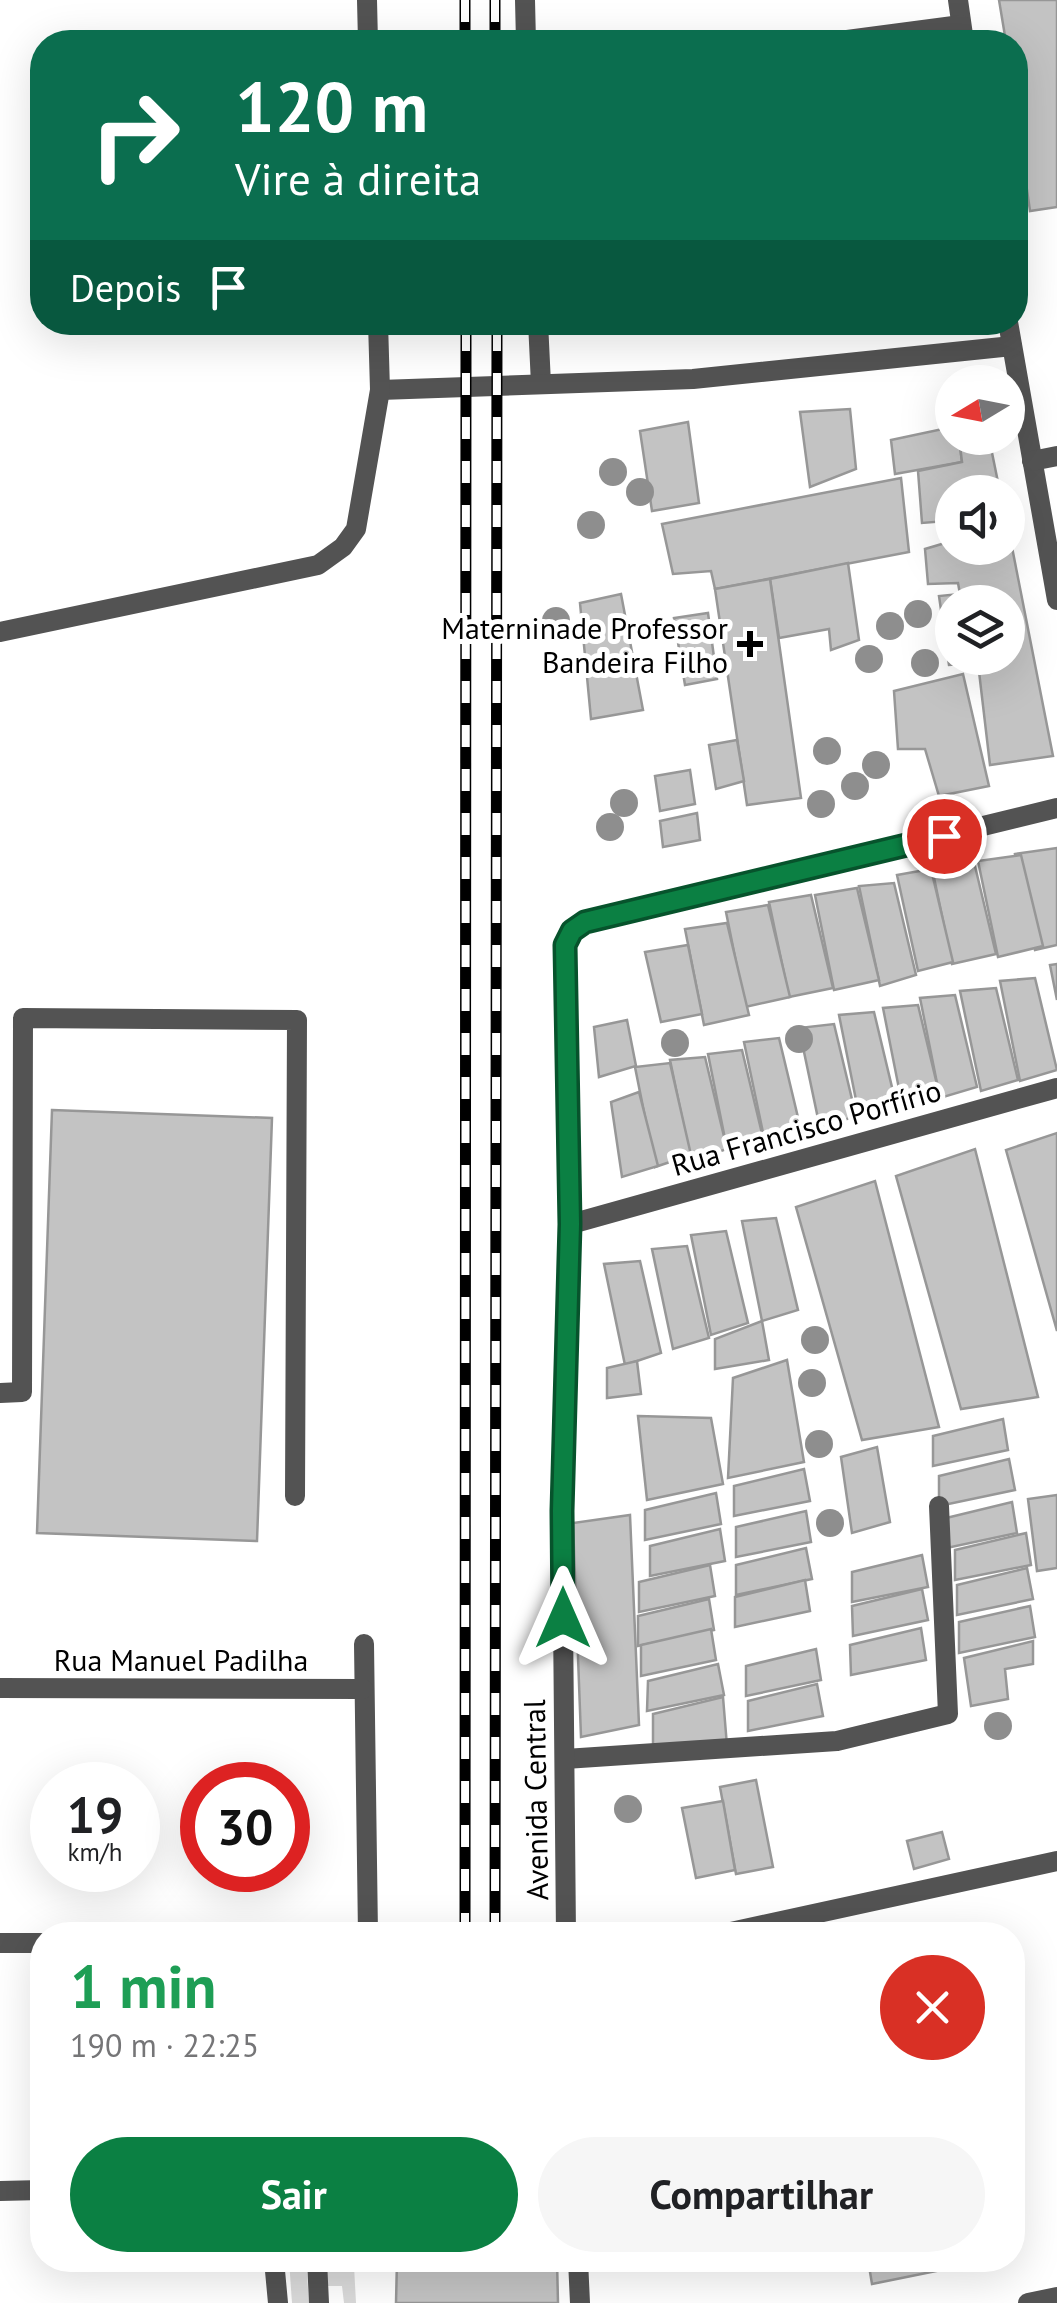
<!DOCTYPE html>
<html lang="pt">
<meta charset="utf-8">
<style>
body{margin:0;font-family:"PT Sans",sans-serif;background:#f6f6f6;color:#202124;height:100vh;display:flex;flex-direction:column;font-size:38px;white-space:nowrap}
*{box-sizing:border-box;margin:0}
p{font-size:32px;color:#757577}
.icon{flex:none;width:55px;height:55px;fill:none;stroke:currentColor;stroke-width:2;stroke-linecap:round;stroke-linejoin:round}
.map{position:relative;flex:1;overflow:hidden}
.details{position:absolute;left:30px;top:1922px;width:995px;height:350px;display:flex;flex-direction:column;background:#fff;border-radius:40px;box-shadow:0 10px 40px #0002}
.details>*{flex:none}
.guide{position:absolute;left:30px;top:30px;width:998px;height:305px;border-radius:40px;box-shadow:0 10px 40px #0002;background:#0b6e4f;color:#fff;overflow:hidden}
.needle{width:65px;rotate:260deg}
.controls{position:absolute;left:935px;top:365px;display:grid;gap:20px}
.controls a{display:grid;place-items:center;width:90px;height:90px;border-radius:50%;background:#fff;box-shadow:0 10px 40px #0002;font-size:50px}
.speed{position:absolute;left:30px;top:1762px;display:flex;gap:20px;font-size:50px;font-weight:700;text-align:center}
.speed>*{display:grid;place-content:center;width:130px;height:130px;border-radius:50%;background:#fff;box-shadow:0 10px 40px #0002;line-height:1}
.speed small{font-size:25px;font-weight:400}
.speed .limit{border:15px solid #d22;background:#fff;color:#111}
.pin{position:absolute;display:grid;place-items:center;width:85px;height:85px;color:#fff;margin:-42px;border:5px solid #fff;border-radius:50%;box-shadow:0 2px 10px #0007}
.me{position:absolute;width:110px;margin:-55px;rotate:0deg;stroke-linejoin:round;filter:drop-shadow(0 0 8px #0008)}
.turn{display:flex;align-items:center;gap:35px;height:210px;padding:0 40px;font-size:45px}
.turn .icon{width:130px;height:130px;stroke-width:2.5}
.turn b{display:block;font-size:70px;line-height:85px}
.then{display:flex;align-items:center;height:95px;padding:0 40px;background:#0003;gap:20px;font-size:38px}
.round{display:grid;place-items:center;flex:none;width:105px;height:105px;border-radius:52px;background:#f6f6f6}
.summary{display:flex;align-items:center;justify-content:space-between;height:170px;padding:0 40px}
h1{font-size:60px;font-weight:800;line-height:75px;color:#1e9e55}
.button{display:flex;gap:20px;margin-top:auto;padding:20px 40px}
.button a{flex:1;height:115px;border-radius:60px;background:#0b8043;color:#fff;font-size:40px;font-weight:800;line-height:115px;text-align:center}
.button a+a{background:#f6f6f6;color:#202124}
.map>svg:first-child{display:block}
.green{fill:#dadada}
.building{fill:#c3c3c3;stroke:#979797;stroke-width:2.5;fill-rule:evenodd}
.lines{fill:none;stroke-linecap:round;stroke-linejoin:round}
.lane{stroke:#535353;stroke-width:20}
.street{stroke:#535353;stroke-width:20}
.rail-casing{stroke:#000;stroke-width:11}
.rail{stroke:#fff;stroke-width:8;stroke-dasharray:22;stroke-linecap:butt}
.tree{fill:#8e8e8e}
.route-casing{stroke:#07532c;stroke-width:25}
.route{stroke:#0b8043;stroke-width:18}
.poi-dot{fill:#000;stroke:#fff;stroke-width:4}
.labels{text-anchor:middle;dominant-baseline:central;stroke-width:10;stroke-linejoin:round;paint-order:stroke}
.poi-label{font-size:30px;fill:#000;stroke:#fff;text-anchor:end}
.street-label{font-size:30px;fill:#000;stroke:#fff}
</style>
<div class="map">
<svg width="1057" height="2303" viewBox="0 0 1057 2303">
<rect width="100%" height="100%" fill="#fff"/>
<!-- green -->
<g class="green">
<path d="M289,2260h17l3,43h-17z"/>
<path d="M354,2266l2,37h-12l-2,-17h-15l-1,-18z"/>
</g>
<!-- building -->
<g class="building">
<path d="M999,0h58v207l-27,4 -15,-105v-64h-9z"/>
<path d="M850,409l6,60 -46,18 -10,-75z"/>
<path d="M688,422l11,81 -47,8 -12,-80z"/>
<path d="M952,427v11h7l3,24 -67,12 -4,-34z"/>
<path d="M959,438h30l11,54h-48l-1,50 -5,-21 -24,2 -4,-52 44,-9z"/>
<path d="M901,478l8,74 -194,37 -4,-18 -38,3 -11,-50z"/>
<path d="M1009,532l44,224 -63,9 -12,-102 -29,2 -10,-69 21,-2 -2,-11 -30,1 -3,-35 27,-8v7h56zM952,602h56v56h-56z"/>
<path d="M848,563l11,77 -28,10 -2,-21 -50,9 -9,-59z"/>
<path d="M770,579l31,219 -54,7 -32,-216z"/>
<path d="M621,594l22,116 -52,9 -11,-116z"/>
<path d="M708,613l9,66 -32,6 -11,-67z"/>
<path d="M963,674l26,112 -50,10 -14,-47h-27l-4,-58z"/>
<path d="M737,740l7,41 -28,8 -7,-44z"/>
<path d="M690,770l5,34 -35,7 -5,-35z"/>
<path d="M697,813l3,27 -37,7 -3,-26z"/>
<path d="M1057,848v97l-22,5 -20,-96z"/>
<path d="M1021,855l22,91 -45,11 -20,-96z"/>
<path d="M974,862l22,92 -44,10 -20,-96z"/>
<path d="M931,869l22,93 -35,9 -21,-96z"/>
<path d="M894,883l22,92 -36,11 -21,-100z"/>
<path d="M857,888l22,92 -45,10 -19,-95z"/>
<path d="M811,895l22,93 -44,9 -20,-95z"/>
<path d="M768,905l22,92 -45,10 -19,-95z"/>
<path d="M727,923l22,92 -45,10 -19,-96z"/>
<path d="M688,945l14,69 -41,8 -16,-70z"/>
<path d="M1057,964v36l-7,-35z"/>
<path d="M1035,978l22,92 -37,11 -20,-100z"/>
<path d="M996,988l22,92 -37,11 -21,-100z"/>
<path d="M955,995l22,92 -37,11 -20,-100z"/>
<path d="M918,1005l22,92 -37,12 -20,-101z"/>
<path d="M874,1012l22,92 -37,11 -20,-100z"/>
<path d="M627,1020l9,46 -37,11 -5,-50z"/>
<path d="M834,1024l22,92 -36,12 -21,-100z"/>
<path d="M779,1038l22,92 -36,12 -21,-100z"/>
<path d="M742,1050l22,92 -36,12 -20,-100z"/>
<path d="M705,1057l22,92 -36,12 -21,-101z"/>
<path d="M670,1063l21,92 -36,12 -20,-100z"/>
<path d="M639,1092l19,74 -36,11 -11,-75z"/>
<path d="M52,1110l220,8 -15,423 -220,-8z"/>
<path d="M1057,1133v198l-51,-181z"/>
<path d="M975,1149l63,248 -77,12 -65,-233z"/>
<path d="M875,1181l64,246 -77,13 -66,-233z"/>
<path d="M776,1218l22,92 -36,11 -20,-100z"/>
<path d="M726,1231l22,92 -37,12 -20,-100z"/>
<path d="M687,1246l22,92 -36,11 -21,-100z"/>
<path d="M640,1261l21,92 -36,12 -21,-101z"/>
<path d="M762,1321l7,39 -54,9v-30z"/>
<path d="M787,1360l17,102 -76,16 5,-100z"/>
<path d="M637,1361l4,33 -34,4v-30z"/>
<path d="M638,1416l73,2 12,66 -76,16z"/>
<path d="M1003,1419l5,31 -75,16v-30z"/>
<path d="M877,1447l13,75 -38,11 -11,-76z"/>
<path d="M1009,1459l6,31 -76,16v-30z"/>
<path d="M804,1469l6,32 -76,15v-30z"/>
<path d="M716,1493l5,31 -76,16v-30z"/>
<path d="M1057,1495v73l-20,3 -9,-72z"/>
<path d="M1012,1502l5,31 -75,16v-30z"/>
<path d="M806,1511l5,31 -75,15v-30z"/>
<path d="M630,1515l9,210 -58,12 -8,-214z"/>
<path d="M720,1529l5,32 -75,15v-30z"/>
<path d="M1026,1533l5,32 -76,15v-30z"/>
<path d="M806,1548l6,31 -76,16v-30z"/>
<path d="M922,1555l6,32 -76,15v-30z"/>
<path d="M710,1565l5,31 -76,16v-30z"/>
<path d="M1027,1568l6,31 -76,16v-30z"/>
<path d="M805,1580l5,31 -75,16v-30z"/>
<path d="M922,1589l6,31 -75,16 -1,-30z"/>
<path d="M709,1599l5,31 -76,16v-30z"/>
<path d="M1030,1606l5,31 -76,16v-31z"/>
<path d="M921,1628l5,32 -75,15 -1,-30z"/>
<path d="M711,1629l5,31 -75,16v-31z"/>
<path d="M1033,1641v23l-28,5 3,30 -37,7 -7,-48z"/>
<path d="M816,1649l5,31 -75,16v-30z"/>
<path d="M718,1664l6,31 -77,16 1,-30z"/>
<path d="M817,1684l6,32 -75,15v-30z"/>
<path d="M723,1697l4,49 -74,-2v-30z"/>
<path d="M756,1780l17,87 -37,7 -16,-87z"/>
<path d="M723,1801l12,69 -39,8 -14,-70z"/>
<path d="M942,1832l7,27 -35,10 -7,-28z"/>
<path d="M397,2260h160l1,43h-162z"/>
<path d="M868,2260h81l2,8 -79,16z"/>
</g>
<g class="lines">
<!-- lane -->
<g class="lane">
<path d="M0,1393l22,-1 1,-374 274,2 -2,476"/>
<path d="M317,2260l2,43"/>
</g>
<!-- street -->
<g class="street">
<path d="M367,0l1,42"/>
<path d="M525,0l1,42"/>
<path d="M958,0l6,42"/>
<path d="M832,42l129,-17"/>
<path d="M538,322l3,62"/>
<path d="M1008,322l49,278"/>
<path d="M380,390l313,-11 319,-33"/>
<path d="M1032,461l25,-5"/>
<path d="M0,632l318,-67 25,-18 13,-18 24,-139 -2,-68"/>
<path d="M571,1224l486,-136"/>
<path d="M364,1644l4,291"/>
<path d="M0,1688l363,1"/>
<path d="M565,1759l272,-18 111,-27 -9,-208"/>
<path d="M566,1935l-4,-424 9,-287 -6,-279 7,-14 13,-8 472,-115"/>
<path d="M717,1935l340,-74"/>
<path d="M0,1943h42"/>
<path d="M0,2191l42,-1"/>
<path d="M274,2260l4,43"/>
<path d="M578,2260l2,43"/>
<path d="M1028,2303l29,-6"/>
</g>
<defs>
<g id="rail">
<path d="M465,0v42"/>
<path d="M495,0v42"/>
<path d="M465,1935l1,-1613"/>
<path d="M495,1935l2,-1613"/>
</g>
</defs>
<!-- rail casing -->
<use href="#rail" class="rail-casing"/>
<!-- rail -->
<use href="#rail" class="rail"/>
</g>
<!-- trees -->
<g class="tree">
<circle cx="613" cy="472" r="14"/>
<circle cx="640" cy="492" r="14"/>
<circle cx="591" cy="525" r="14"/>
<circle cx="918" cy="614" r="14"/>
<circle cx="556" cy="621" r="14"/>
<circle cx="890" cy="626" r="14"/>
<circle cx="869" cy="659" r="14"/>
<circle cx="925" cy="663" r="14"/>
<circle cx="827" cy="751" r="14"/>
<circle cx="876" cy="765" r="14"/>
<circle cx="855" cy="786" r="14"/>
<circle cx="624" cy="803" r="14"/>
<circle cx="821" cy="804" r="14"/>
<circle cx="610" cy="827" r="14"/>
<circle cx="799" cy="1039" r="14"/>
<circle cx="675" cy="1043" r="14"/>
<circle cx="815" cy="1340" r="14"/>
<circle cx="812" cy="1383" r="14"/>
<circle cx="819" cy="1444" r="14"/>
<circle cx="830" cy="1523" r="14"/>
<circle cx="998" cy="1726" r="14"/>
<circle cx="628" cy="1809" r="14"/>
</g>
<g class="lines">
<defs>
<path id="route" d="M563,1618l-1,-107 8,-287 -5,-279 7,-14 13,-9 359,-86"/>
</defs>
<!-- route casing -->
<use href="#route" class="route-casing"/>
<!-- route -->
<use href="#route" class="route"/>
</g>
<!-- markers -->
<path class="poi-dot" d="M745 629h10v10h10v10h-10v10h-10v-10h-10v-10h10z"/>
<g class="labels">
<!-- poi labels -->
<g class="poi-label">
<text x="728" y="627">Materninade Professor<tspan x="728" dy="34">Bandeira Filho</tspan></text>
</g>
<!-- street labels -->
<g class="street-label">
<text transform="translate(806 1127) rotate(-16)">Rua Francisco Porfírio</text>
<text x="181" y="1659">Rua Manuel Padilha</text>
<text transform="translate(535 1800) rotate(-91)">Avenida Central</text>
</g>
</g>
</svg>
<div class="controls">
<a><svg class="needle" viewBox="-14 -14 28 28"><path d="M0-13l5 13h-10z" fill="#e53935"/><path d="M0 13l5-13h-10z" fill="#757577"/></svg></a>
<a><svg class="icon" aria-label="sound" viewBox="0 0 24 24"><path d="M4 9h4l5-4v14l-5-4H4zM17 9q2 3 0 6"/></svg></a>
<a><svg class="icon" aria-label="layers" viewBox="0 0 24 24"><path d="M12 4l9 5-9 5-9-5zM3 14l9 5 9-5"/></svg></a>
</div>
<div class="speed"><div>19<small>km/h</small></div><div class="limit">30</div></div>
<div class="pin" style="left:944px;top:836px;background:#d93025"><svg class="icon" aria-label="arrive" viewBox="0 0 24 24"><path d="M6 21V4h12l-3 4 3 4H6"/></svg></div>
<svg class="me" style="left:563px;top:1618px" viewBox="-20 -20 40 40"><path d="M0-17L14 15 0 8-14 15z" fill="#0b8043" stroke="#fff" stroke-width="4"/></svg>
<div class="guide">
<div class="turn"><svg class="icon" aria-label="right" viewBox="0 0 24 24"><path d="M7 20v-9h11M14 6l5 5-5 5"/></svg><div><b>120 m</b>Vire à direita</div></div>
<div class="then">Depois<svg class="icon" aria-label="arrive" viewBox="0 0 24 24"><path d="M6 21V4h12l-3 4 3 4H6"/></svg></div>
</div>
<section class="details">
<div class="summary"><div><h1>1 min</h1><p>190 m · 22:25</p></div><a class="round" style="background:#d93025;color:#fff"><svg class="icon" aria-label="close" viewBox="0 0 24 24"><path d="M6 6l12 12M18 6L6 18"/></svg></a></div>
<div class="button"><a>Sair</a><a>Compartilhar</a></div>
</section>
</div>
